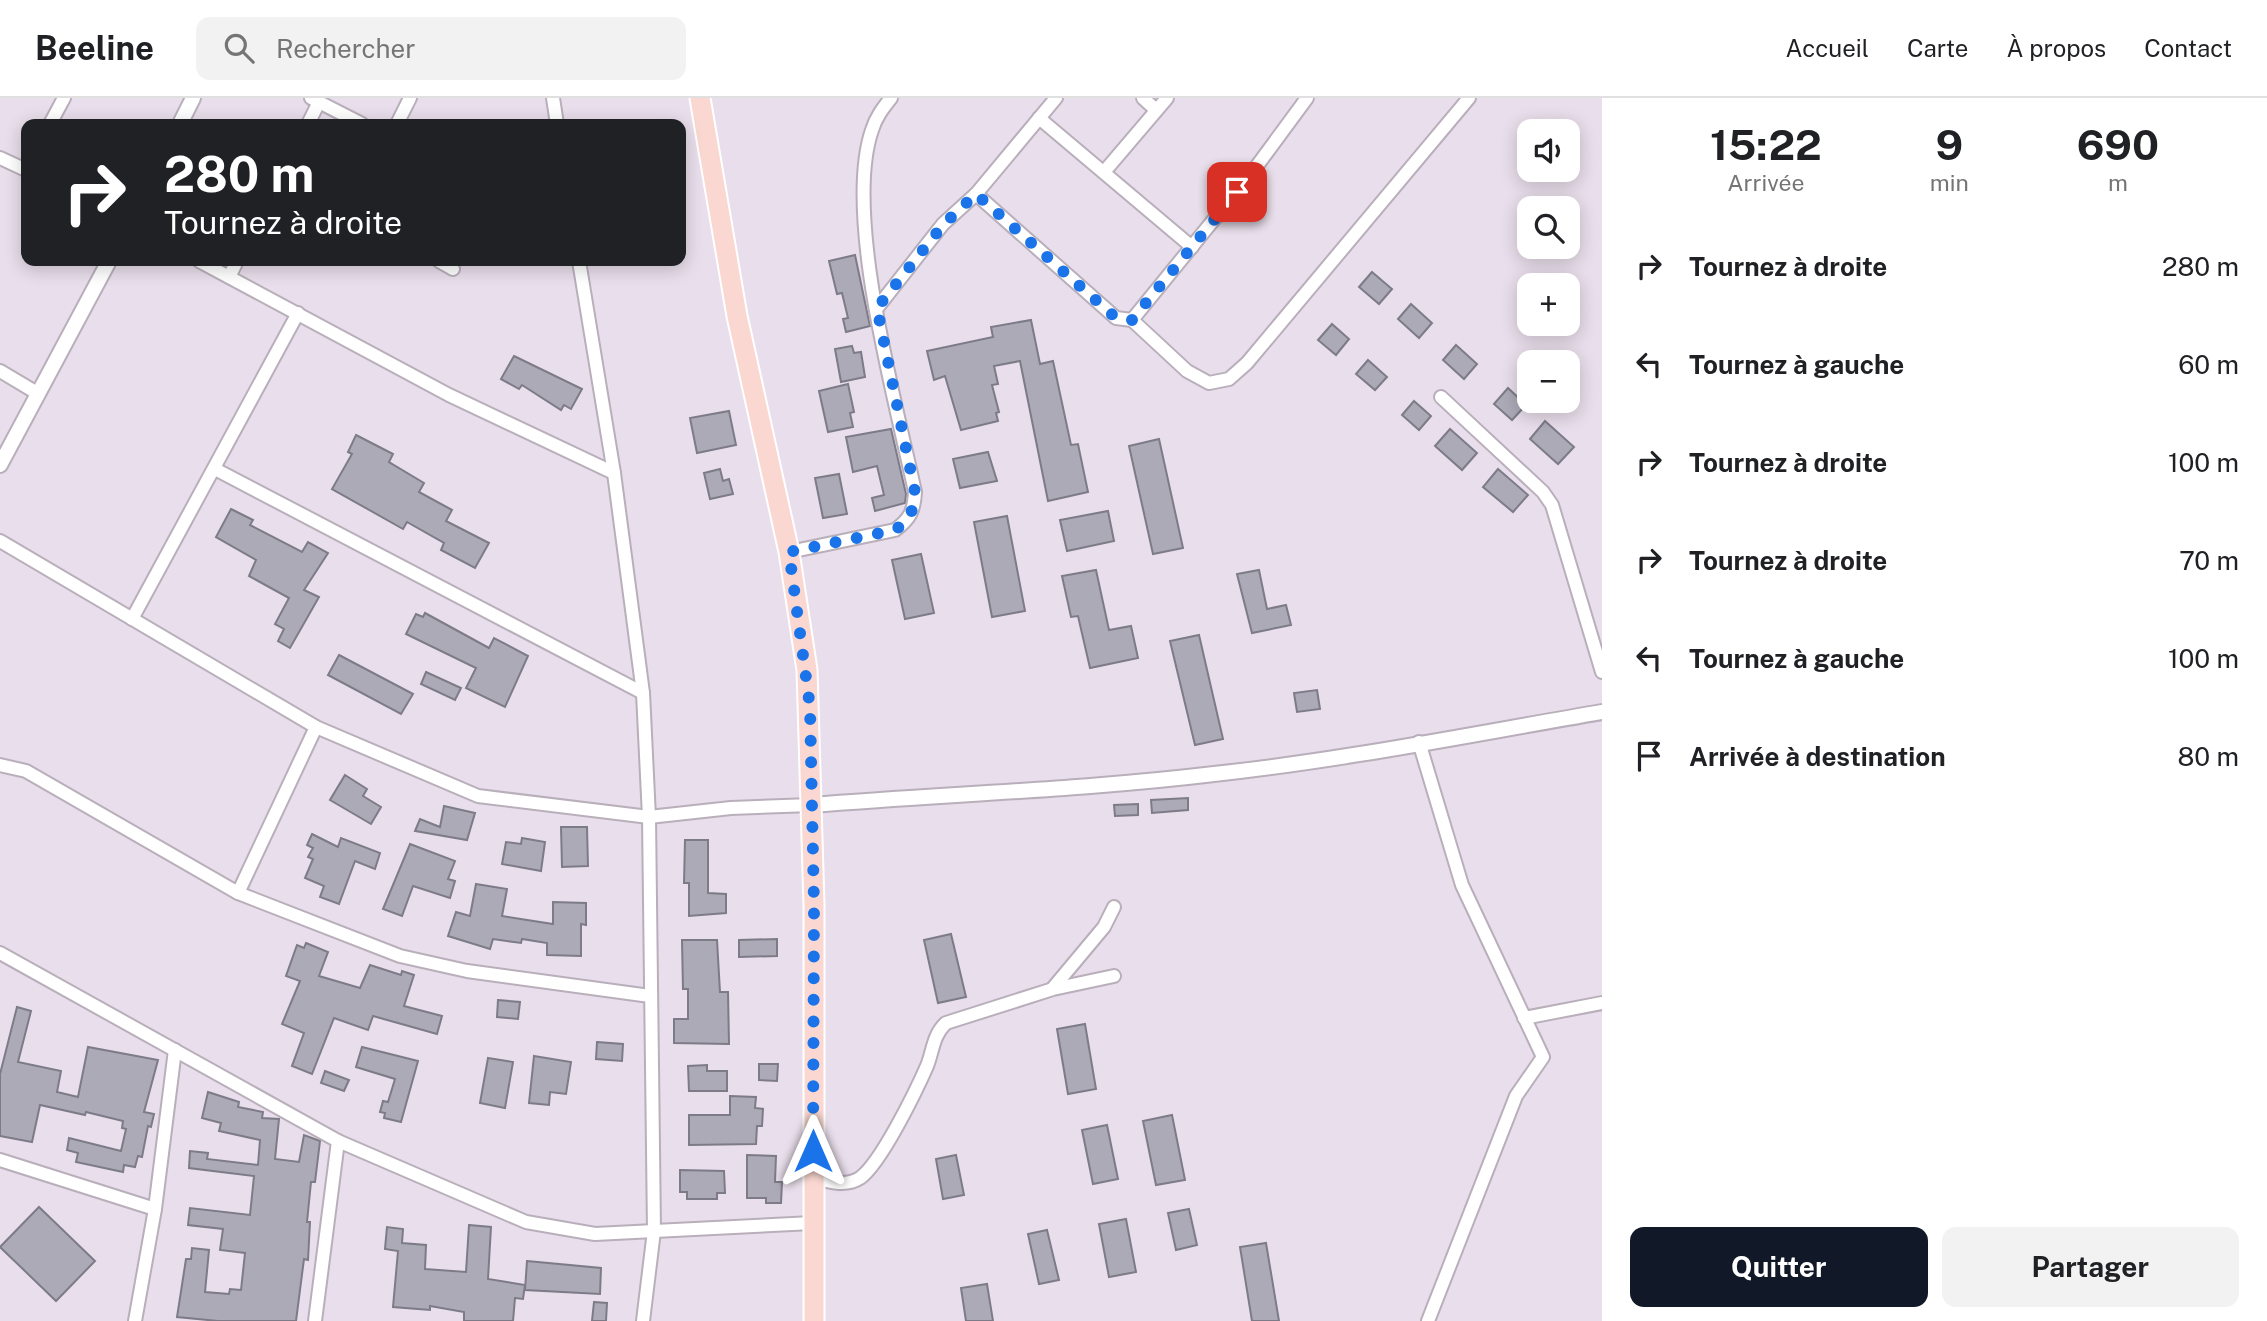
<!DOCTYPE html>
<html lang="fr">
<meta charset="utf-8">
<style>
body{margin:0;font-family:"Public Sans",sans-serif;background:#f2f2f2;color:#202124;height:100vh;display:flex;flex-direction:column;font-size:26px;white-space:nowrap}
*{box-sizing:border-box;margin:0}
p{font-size:23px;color:#757577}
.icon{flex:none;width:38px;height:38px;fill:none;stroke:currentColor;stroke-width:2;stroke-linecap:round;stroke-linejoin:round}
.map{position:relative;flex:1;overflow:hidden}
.side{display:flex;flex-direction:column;background:#fff;width:665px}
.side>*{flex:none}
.top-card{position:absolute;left:21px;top:21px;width:665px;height:147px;border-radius:14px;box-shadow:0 4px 18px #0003;background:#202124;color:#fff;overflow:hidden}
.tools{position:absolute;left:1517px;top:21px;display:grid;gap:14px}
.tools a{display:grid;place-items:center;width:63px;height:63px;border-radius:14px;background:#fff;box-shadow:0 4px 18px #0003;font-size:35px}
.pin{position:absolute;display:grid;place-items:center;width:60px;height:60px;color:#fff;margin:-30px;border-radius:14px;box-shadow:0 4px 10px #0006}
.me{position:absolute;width:77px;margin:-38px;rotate:0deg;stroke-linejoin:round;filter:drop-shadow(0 0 5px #0008)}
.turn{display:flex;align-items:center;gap:24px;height:147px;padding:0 28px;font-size:32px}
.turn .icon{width:91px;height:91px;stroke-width:2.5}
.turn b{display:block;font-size:49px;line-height:60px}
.eta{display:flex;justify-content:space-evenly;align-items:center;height:119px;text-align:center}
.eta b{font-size:42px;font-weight:700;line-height:49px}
.primary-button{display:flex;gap:14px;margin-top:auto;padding:14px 28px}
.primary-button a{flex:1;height:80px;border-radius:14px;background:#111827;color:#fff;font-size:28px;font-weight:700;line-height:80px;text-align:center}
.primary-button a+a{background:#f2f2f2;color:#202124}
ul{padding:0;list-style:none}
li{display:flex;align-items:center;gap:21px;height:98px;padding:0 28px}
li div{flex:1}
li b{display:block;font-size:26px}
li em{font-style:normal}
header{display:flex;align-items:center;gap:42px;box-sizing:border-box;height:98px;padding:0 35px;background:#fff;border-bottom:2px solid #e0e0e0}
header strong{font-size:33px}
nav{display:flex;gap:38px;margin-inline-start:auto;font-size:24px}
.search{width:490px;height:63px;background:#f2f2f2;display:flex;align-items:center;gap:18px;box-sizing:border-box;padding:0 24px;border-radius:14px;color:#757577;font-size:26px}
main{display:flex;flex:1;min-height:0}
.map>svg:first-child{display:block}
.building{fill:#adaab8;stroke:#7d7b88;stroke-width:2}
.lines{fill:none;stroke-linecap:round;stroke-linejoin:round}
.minor-casing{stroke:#b9afbb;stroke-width:16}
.tertiary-casing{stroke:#b9afbb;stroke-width:18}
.primary-casing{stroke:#fff;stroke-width:23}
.minor{stroke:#fff;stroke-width:12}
.tertiary{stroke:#fff;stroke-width:14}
.primary{stroke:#fad7d0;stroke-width:19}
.route{stroke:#1a73e8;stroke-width:12;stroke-dasharray:0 21.6}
</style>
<header>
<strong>Beeline</strong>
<div class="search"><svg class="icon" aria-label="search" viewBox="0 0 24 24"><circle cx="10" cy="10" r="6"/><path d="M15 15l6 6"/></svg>Rechercher</div>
<nav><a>Accueil</a><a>Carte</a><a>À propos</a><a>Contact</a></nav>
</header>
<main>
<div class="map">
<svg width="1602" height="1223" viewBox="0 0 1602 1223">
<rect width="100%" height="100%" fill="#e9deeb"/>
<!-- building -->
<g class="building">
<path d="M855,157l15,71 -24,6 -3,-13 5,-1 -6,-25 -5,1 -8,-33z"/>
<path d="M1372,174l20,17 -13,15 -20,-17z"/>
<path d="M1411,206l21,19 -13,15 -21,-19z"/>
<path d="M1031,222l9,44 13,-3 18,84 7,-1 10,48 -40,9 -28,-140 -26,5 4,18 -6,1 7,27 -3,1 2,8 -37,9 -16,-54 -11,4 -7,-29 66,-14 -2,-10z"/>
<path d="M1332,226l17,15 -13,16 -18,-15z"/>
<path d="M1456,247l21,19 -13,15 -21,-19z"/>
<path d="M852,248l2,7 7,-1 4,25 -24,5 -6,-33z"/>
<path d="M514,258l68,33 -11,20 -7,-4 -3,5 -39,-25 -3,4 -18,-10z"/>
<path d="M1368,262l19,17 -12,13 -19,-16z"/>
<path d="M848,286l6,28 -4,1 3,14 -25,5 -9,-41z"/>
<path d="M1508,290l18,17 -14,15 -18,-16z"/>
<path d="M1414,303l17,15 -12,14 -17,-15z"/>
<path d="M729,313l7,34 -39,8 -7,-35z"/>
<path d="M1545,323l29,26 -16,17 -28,-25z"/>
<path d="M891,331l15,65 -1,9 -30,8 -3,-13 12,-3 -7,-29 -24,6 -7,-35z"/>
<path d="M1450,331l27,24 -15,17 -27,-24z"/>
<path d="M356,337l37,19 -4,8 35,21 -5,9 33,18 -6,11 43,22 -14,25 -34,-18 3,-7 -37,-21 -4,7 -71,-40 20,-35 -4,-2z"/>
<path d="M1159,341l24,109 -30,6 -24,-108z"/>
<path d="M988,354l9,29 -37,7 -7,-29z"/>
<path d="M720,371l3,12 6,-2 4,15 -23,5 -6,-26z"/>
<path d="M1498,371l30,26 -15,17 -30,-25z"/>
<path d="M839,376l8,40 -24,4 -8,-40z"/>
<path d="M231,411l22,11 -3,5 52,27 6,-10 20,11 -24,37 15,7 -29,51 -12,-7 6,-12 -9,-5 14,-26 -40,-22 7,-16 -40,-23z"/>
<path d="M1108,413l6,30 -47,10 -7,-31z"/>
<path d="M1007,418l18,95 -33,6 -18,-95z"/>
<path d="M921,456l13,59 -29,6 -13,-59z"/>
<path d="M1096,472l13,60 22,-4 7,32 -48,10 -12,-52 -7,1 -9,-41z"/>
<path d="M1259,472l8,39 19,-4 5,20 -39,8 -15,-59z"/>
<path d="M425,515l64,35 5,-10 34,18 -23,51 -39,-19 10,-20 -70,-34 10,-20 7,3z"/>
<path d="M1199,537l24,104 -28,6 -25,-104z"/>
<path d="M339,557l74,39 -12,20 -73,-39z"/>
<path d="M426,574l35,16 -6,12 -34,-16z"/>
<path d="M1317,592l3,19 -23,3 -3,-19z"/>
<path d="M345,677l22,14 -4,7 18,11 -10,17 -41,-24z"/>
<path d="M1188,700v12l-36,3 -1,-13z"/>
<path d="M1138,706v11l-23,1 -1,-11z"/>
<path d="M444,708l31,7 -8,27 -52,-9 5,-12 20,8z"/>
<path d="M561,729h26l1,39 -26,1z"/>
<path d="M312,736l26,13 3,-9 39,15 -5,16 -20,-8 -16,43 -19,-7 4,-11 -19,-8 8,-19 -5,-2 5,-9 -6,-3z"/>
<path d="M522,740l23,4 -4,29 -39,-7 4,-22 15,2z"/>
<path d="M685,742h23v53l18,1v19l-37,3v-33h-5z"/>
<path d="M410,746l45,17 -7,18 7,2 -5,17 -37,-12 -11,30 -19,-7z"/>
<path d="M476,786l31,5 -5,27 51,8v-22l33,1v22l-5,-1v32l-34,-1v-12l-25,-4 -1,4 -28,-4 -3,10 -42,-13 8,-24 14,4z"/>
<path d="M951,836l15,63 -28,6 -14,-63z"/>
<path d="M777,841v17l-38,1v-17z"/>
<path d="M682,842h35l3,52h8l1,52 -55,-1v-24h14v-30h-5z"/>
<path d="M306,845l22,9 -9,24 41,12 10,-23 31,10 1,-4 12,4 -10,31 38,10 -5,18 -64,-18 -5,14 -34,-12 -22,56 -20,-8 12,-33 -22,-9 18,-43 -14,-5 11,-31 7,3z"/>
<path d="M498,902l22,2 -2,17 -21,-2z"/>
<path d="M17,909l14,4 -13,51 43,9 -4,21 21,5 10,-50 70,13 -14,52 10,2 -3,13 -3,-1 -6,31 -4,-1 -3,11 -11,-2 -1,7 -47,-10 2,-9 -11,-3 2,-12 52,13 5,-22 -4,-1 1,-7 -37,-9 -1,3 -45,-10 -8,37 -32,-6v-62z"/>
<path d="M1085,926l11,65 -28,5 -11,-65z"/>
<path d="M597,944l26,2 -1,17 -26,-2z"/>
<path d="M362,949l56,14 -17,61 -17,-4 1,-5 -5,-1 3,-11 5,1 7,-23 -39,-12z"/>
<path d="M534,958l37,6 -5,32 -16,-2 -1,13 -20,-2z"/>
<path d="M488,960l25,4 -8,46 -25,-5z"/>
<path d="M759,966h19l-1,17 -18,-1z"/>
<path d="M707,967v6h20v20h-38l-1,-25z"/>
<path d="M325,973l24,9 -5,11 -23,-8z"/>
<path d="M208,994l31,10 -1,5 25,5 -1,6 17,1 -4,40 24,3 5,-27 16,6 -5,41h-4l-4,40h3l-2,38 -4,-1 -8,62h-78l-41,-4 9,-58h5l1,-11 17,2 -4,42 24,2 1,-5 11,1 4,-37 -25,-3 3,-21 -35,-4 2,-17 60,7 4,-39 -65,-8 1,-17 18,2 -1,6 51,6 2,-25 -41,-9 2,-8 -19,-5z"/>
<path d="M730,998l26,1 -1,11 8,1 -1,17h-5l-1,18 -67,1v-30h41z"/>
<path d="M1172,1017l13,65 -29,5 -13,-64z"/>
<path d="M1107,1027l11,54 -25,5 -11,-54z"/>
<path d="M747,1057l29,1 -1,26h7l-1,21h-15v-5h-19z"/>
<path d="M956,1057l8,40 -21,4 -7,-40z"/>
<path d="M680,1072l44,1 1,22h-8v6h-30v-7h-7z"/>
<path d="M39,1109l56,54 -39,40 -56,-54z"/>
<path d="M1189,1111l8,36 -21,5 -8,-37z"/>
<path d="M1126,1121l10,53 -27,5 -10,-53z"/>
<path d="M469,1127l22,2 -3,52 37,6 -2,14 -8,-1 -2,23h-49v-9l-34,-6v4l-37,-3 5,-56 -13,-2 2,-22 16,2 -1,14 24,2 -1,24 41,3z"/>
<path d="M1047,1132l12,50 -20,4 -11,-50z"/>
<path d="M1266,1145l13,78h-27l-12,-74z"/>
<path d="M527,1163l74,7 -1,26 -75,-4z"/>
<path d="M987,1186l6,37h-27l-5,-33z"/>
<path d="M594,1204l13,1 -1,18h-14z"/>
</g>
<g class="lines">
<defs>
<g id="minor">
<path d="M311,0l51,26"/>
<path d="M553,0l4,26"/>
<path d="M1143,0l13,12"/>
<path d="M1039,20l153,129"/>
<path d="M50,26l14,-26"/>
<path d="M308,26l11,-22"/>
<path d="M397,26l13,-26"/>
<path d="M0,60l26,12"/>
<path d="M1104,74l63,-74"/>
<path d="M976,96l140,124 16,2 119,-146 56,-76"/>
<path d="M199,163l250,134 165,78"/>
<path d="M439,163l14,8"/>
<path d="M579,163l35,212 29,220 6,124 5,414 -11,90"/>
<path d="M229,179l8,-16"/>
<path d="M877,210l66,-84 33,-30 80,-96"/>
<path d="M1132,222l55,51 22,12 20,-4 18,-16 222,-265"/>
<path d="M0,273l37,22"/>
<path d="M1441,299l102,95 9,13 50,167"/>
<path d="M215,371l428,224"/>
<path d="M0,443l316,186 162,69 171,21 82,-9 81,-3"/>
<path d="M789,454l106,-22c15,-11 19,-19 20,-38 -19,-90 -72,-278 -43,-362 4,-13 11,-22 19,-32"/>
<path d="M132,521l166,-306"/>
<path d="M1419,644l43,143 81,172 -27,39 -88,225"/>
<path d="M0,667l26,6 212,122 162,63 67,15 183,25"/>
<path d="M238,795l78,-166"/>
<path d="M0,855l338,188 188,81 69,12 218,-11"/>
<path d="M1053,890l51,-61 10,-20"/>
<path d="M1524,920l78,-15"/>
<path d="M0,1062l155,49"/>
<path d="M813,1079c15,5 33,10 47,1 21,-15 56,-87 67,-112 6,-15 6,-31 19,-43l107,-34 61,-13"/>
<path d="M135,1223l20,-112 20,-159"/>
<path d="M315,1223l23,-180"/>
</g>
<g id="tertiary">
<path d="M180,26l13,-26"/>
<path d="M0,367l109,-204"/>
<path d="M812,707c134,-11 269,-15 402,-31 130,-14 259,-40 388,-62"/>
</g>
<path id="primary" d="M700,0l37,218 52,236 18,118 7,235v416"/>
</defs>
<!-- minor casing -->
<use href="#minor" class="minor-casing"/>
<!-- tertiary casing -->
<use href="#tertiary" class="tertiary-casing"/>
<!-- primary casing -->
<use href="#primary" class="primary-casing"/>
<!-- minor -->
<use href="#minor" class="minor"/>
<!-- tertiary -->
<use href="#tertiary" class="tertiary"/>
<!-- primary -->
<use href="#primary" class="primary"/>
</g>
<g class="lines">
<!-- route -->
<path class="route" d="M813,1053l1,-246 -4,-198 -21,-155 106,-22c15,-11 19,-19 20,-38l-38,-184 66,-83 33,-31 140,124 16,2 105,-128"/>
</g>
</svg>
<div class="tools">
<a><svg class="icon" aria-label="sound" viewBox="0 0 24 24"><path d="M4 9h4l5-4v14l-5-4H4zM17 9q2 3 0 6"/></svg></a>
<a><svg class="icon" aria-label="search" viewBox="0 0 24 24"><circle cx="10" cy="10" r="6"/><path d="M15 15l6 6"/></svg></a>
<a>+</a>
<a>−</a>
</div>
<div class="pin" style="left:1237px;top:94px;background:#d93025"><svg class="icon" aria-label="arrive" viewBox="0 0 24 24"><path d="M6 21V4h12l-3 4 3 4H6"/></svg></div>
<svg class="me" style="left:813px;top:1053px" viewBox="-20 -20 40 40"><path d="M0-17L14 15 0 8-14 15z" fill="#1a73e8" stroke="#fff" stroke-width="4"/></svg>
<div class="top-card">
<div class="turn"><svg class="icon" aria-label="right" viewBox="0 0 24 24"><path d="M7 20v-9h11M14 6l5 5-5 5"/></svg><div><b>280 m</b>Tournez à droite</div></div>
</div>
</div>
<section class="side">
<div class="eta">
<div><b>15:22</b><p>Arrivée</p></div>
<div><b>9</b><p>min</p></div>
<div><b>690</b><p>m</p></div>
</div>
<ul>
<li><svg class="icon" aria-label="right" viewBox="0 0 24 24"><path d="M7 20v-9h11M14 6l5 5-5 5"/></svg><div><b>Tournez à droite</b></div><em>280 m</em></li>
<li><svg class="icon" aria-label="left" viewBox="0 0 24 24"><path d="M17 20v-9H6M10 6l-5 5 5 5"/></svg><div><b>Tournez à gauche</b></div><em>60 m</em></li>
<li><svg class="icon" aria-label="right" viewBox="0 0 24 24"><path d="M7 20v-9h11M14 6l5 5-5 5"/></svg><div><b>Tournez à droite</b></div><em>100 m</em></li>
<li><svg class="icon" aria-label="right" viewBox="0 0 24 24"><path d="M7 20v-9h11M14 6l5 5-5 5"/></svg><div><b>Tournez à droite</b></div><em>70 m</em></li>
<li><svg class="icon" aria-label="left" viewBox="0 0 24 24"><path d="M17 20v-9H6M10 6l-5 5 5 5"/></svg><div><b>Tournez à gauche</b></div><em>100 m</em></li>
<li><svg class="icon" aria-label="arrive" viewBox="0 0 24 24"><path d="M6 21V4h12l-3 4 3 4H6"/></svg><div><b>Arrivée à destination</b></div><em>80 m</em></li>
</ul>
<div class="primary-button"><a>Quitter</a><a>Partager</a></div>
</section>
</main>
